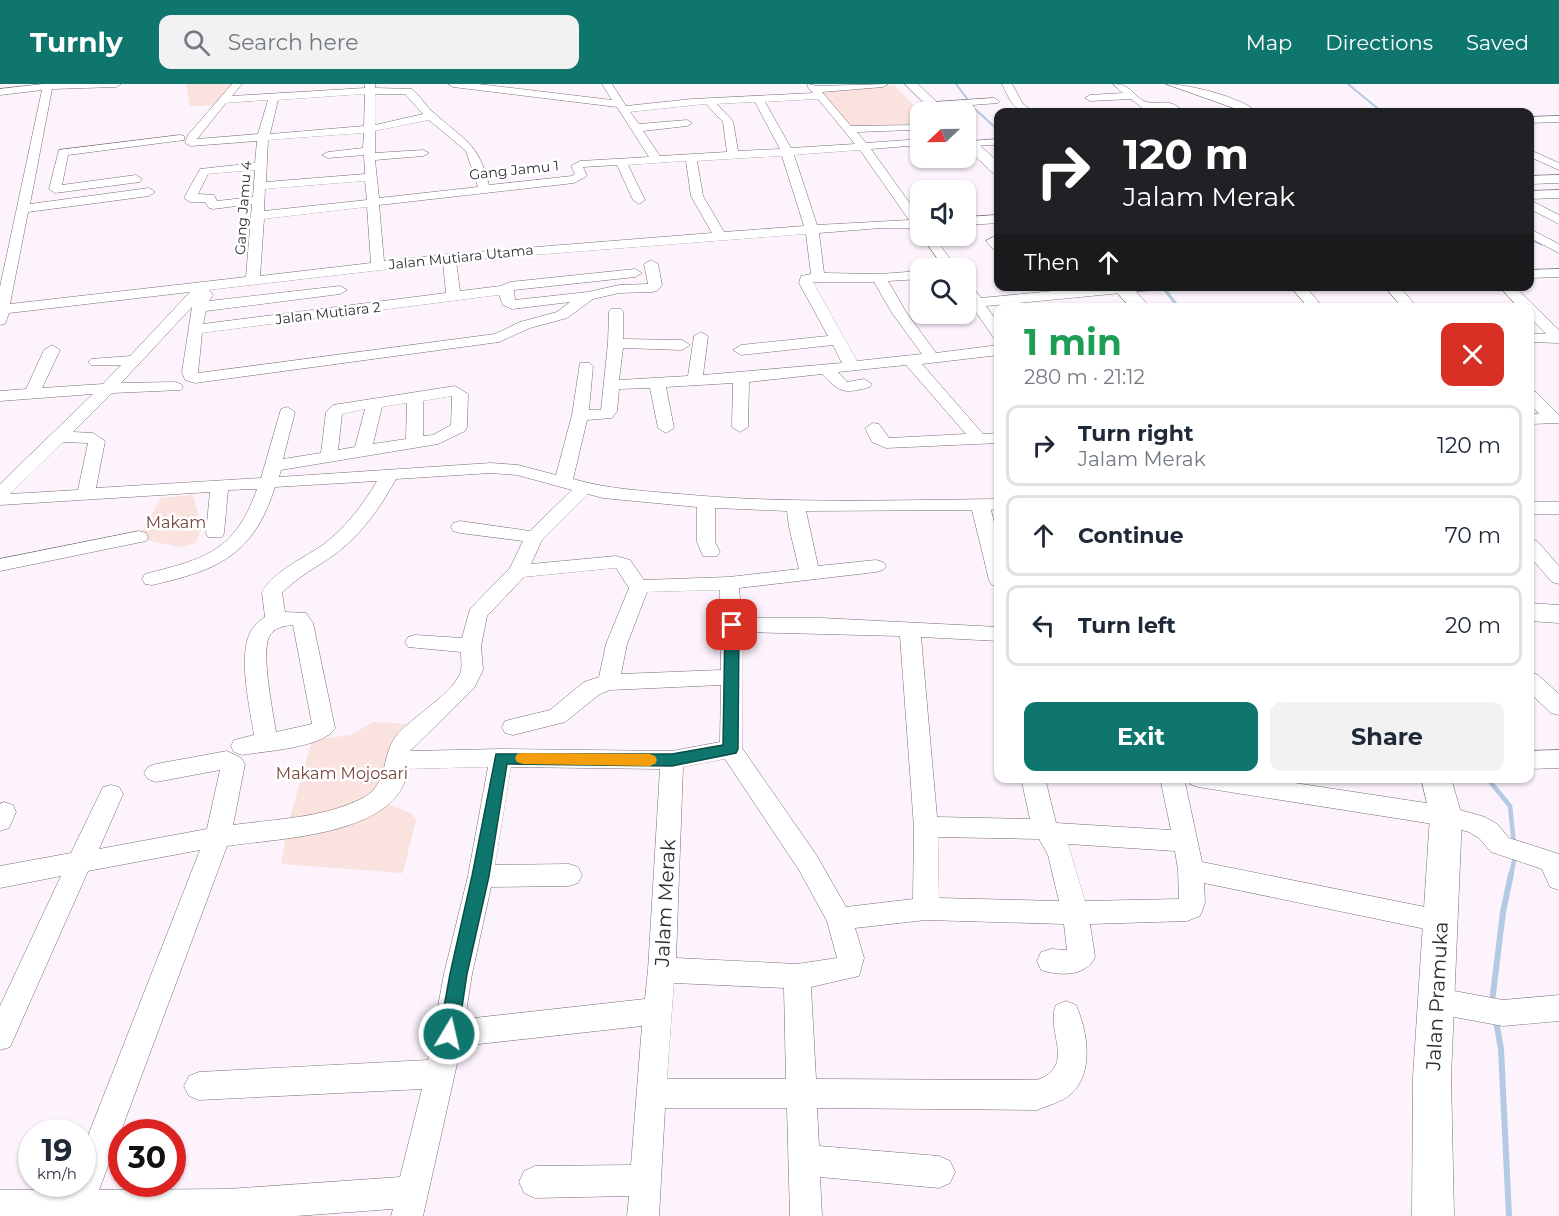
<!DOCTYPE html>
<meta charset="utf-8">
<style>
body{margin:0;font-family:Montserrat,sans-serif;background:#f2f2f3;color:#1f2937;height:100vh;display:flex;flex-direction:column;font-size:22px;white-space:nowrap}
*{box-sizing:border-box;margin:0}
p{font-size:20px;color:#747a83}
.icon{flex:none;width:33px;height:33px;fill:none;stroke:currentColor;stroke-width:2;stroke-linecap:round;stroke-linejoin:round}
.map{position:relative;flex:1;overflow:hidden}
.panel{position:absolute;left:994px;top:219px;width:540px;height:480px;display:flex;flex-direction:column;background:#fff;border-radius:12px;box-shadow:0 2px 4px #0004}
.panel>*{flex:none}
.hud{position:absolute;left:994px;top:24px;width:540px;height:183px;border-radius:12px;box-shadow:0 2px 4px #0004;background:#202124;color:#fff;overflow:hidden}
.needle{width:39px;rotate:248deg}
.fabs{position:absolute;left:910px;top:18px;display:grid;gap:12px}
.fabs a{display:grid;place-items:center;width:66px;height:66px;border-radius:12px;background:#fff;box-shadow:0 2px 4px #0004;font-size:30px}
.speed{position:absolute;left:18px;top:1035px;display:flex;gap:12px;font-size:30px;font-weight:700;text-align:center}
.speed>*{display:grid;place-content:center;width:78px;height:78px;border-radius:50%;background:#fff;box-shadow:0 2px 4px #0004;line-height:1}
.speed small{font-size:15px;font-weight:400}
.speed .limit{border:9px solid #d22;background:#fff;color:#111}
.pin{position:absolute;display:grid;place-items:center;width:51px;height:51px;color:#fff;margin:-26px;border-radius:12px;box-shadow:0 3px 9px #0006}
.me{position:absolute;width:66px;margin:-33px;rotate:9deg;stroke-linejoin:round;filter:drop-shadow(0 0 4px #0008)}
.turn{display:flex;align-items:center;gap:21px;height:126px;padding:0 30px;font-size:27px}
.turn .icon{width:78px;height:78px;stroke-width:2.5}
.turn b{display:block;font-size:42px;line-height:51px}
.then{display:flex;align-items:center;height:57px;padding:0 30px;background:#0003;gap:12px;font-size:22px}
.round{display:grid;place-items:center;flex:none;width:63px;height:63px;border-radius:12px;background:#f2f2f3}
.head{display:flex;align-items:center;justify-content:space-between;height:102px;padding:0 30px}
h1{font-size:36px;font-weight:700;line-height:45px;color:#1e9e55}
.action{display:flex;gap:12px;margin-top:auto;padding:12px 30px}
.action a{flex:1;height:69px;border-radius:12px;background:#0f766e;color:#fff;font-size:24px;font-weight:700;line-height:69px;text-align:center}
.action a+a{background:#f2f2f3;color:#1f2937}
ul{padding:0;list-style:none}
li{display:flex;align-items:center;gap:18px;height:81px;margin:0 12px 9px;padding:0 18px;border:3px solid #e0e1e3;border-radius:12px}
li div{flex:1}
li b{display:block;font-size:22px}
li em{font-style:normal}
header{display:flex;align-items:center;gap:36px;box-sizing:border-box;height:84px;padding:0 30px;background:#0f766e;color:#fff}
header strong{font-size:28px}
nav{display:flex;gap:33px;margin-inline-start:auto;font-size:21px}
.search{width:420px;height:54px;background:#f2f2f3;display:flex;align-items:center;gap:15px;box-sizing:border-box;padding:0 21px;border-radius:12px;color:#747a83;font-size:22px}
.map>svg:first-child{display:block}
.green{fill:#fae3de}
.lines{fill:none;stroke-linecap:round;stroke-linejoin:round}
.stream-far3{stroke:#b4c9e3;stroke-width:2}
.stream-far2{stroke:#b4c9e3;stroke-width:3}
.stream-far1{stroke:#b4c9e3;stroke-width:4.5}
.stream{stroke:#b4c9e3;stroke-width:6}
.minor-casing{stroke:#776e77;stroke-width:1}
.major-casing{stroke:#776e77;stroke-width:1}
.minor{fill:#fff;fill-rule:evenodd}
.major{fill:#fff;fill-rule:evenodd}
.route{fill:#0f766e;stroke:#0a4d48;stroke-width:1.5}
.slow{fill:#f59e0b}
.labels{text-anchor:middle;dominant-baseline:central;stroke-width:5;stroke-linejoin:round;paint-order:stroke}
.far-street-label{font-size:14px;fill:#322e32;stroke:#fff}
.park-label{font-size:16px;fill:#77443a;stroke:#fff}
.near-street-label{font-size:20px;fill:#322e32;stroke:#fff}
</style>
<header>
<strong>Turnly</strong>
<div class="search"><svg class="icon" aria-label="search" viewBox="0 0 24 24"><circle cx="10" cy="10" r="6"/><path d="M15 15l6 6"/></svg>Search here</div>
<nav><a>Map</a><a>Directions</a><a>Saved</a></nav>
</header>
<div class="map">
<svg width="1559" height="1132" viewBox="0 0 1559 1132">
<rect width="100%" height="100%" fill="#fcf3fd"/>
<!-- green -->
<g class="green">
<path d="M186,0h48l-19,22h-25z"/>
<path d="M894,1l27,28v11l-69,3 -33,-37z"/>
<path d="M193,411l9,33 -6,15 -16,4 -39,-8 -1,-4 21,-37z"/>
<path d="M373,638l41,2 -21,15 -4,30 -25,35 -75,17 23,-81 39,-5z"/>
<path d="M382,718l29,11 5,7 -13,53 -122,-9 6,-34z"/>
</g>
<g class="lines">
<!-- stream-far3 -->
<g class="stream-far3">
<path d="M956,0l19,25 24,22"/>
<path d="M1348,0l34,28"/>
</g>
<!-- stream-far2 -->
<g class="stream-far2">
<path d="M1530,155l11,5"/>
<path d="M1162,202l17,22"/>
</g>
<!-- stream-far1 -->
<g class="stream-far1">
<path d="M1487,694l23,28 4,38"/>
<path d="M1511,791l4,-19"/>
</g>
<!-- stream -->
<g class="stream">
<path d="M1492,918l11,-90 8,-38"/>
<path d="M1496,937l5,28 8,167"/>
</g>
<defs>
<g id="minor">
<path d="M43,0h78l-5,3 -64,2 -22,115 119,-16 6,4 -6,4 -121,16 -18,92 236,-27 6,-73 -39,5 -4,-1 -4,-6h-15l-6,-4 16,-29 55,-6 2,-22 -66,5 -6,-3 3,-8 44,-51h10l-10,12 133,-8v-4h10v4l37,1c8,7 14,17 22,24 31,28 44,29 55,72l83,-9 3,-2 -4,-8 9,-5 69,-4 -32,-50 -164,-20 -5,-3h30l134,16 -10,-16h10l14,22 66,-7 121,-6 -6,-7 1,-2 9,2 71,-2 -5,3 -61,5 29,34 65,-1 1,2 -5,3 -55,2 9,11 55,-4v6l-50,4 50,70v13l-7,-4h-33l-62,5 5,40 55,1 42,-3v8l-33,2 18,31 30,41 63,-8v10l-77,9 61,70 16,-1v10l-113,5 -14,-6 -7,-14 8,-5 6,1 10,14 77,-4 -60,-69 -68,7 9,10 17,-3 8,5 -2,3c-26,7 -30,6 -48,-13l-73,8 -1,45 -8,5 -8,-5 1,-44 -67,4 8,41 -8,5 -8,-5 -8,-40 -31,1 -2,22 -5,7 -25,2 -14,59c35,10 71,12 107,15 106,10 213,6 319,5v10l-8,1 8,32v44l-7,-1 -3,-5 -17,-70 -166,1 12,55 58,-6 7,2 3,4 -3,4 -7,2 -137,16 3,30h79l178,9v14l-78,-4 16,180 93,2 -9,-41h24l11,45 115,7 -11,-52h24l18,84 238,48 9,3 4,8 -4,8 -9,3 -236,-49 1,20 -5,13 -13,5 -97,3 5,33c-9,20 -35,19 -54,13l-4,-9 4,-9 10,-3 16,1 -3,-26 -138,-4 -71,8 9,30 -5,18 -48,11 5,92 221,1c40,-14 8,-50 19,-75l10,-4 10,4c11,25 19,67 -5,89 -9,8 -22,11 -34,16l-220,-2 2,38 120,10 11,5 5,11 -5,11 -11,5 -119,-11 2,39h-32l-3,-108h-122l-6,108h-32l2,-20 -94,2 -11,-5 -5,-11 5,-11 11,-5 96,-1 11,-139 -181,20 -38,170h-32l2,-7 -97,7h-296v-26h67l3,-6h12v-33l118,-301 -112,21 -78,176 -10,3v-44l61,-130 -61,12v-22l71,-13 32,-66 8,-2 8,2 4,7 -24,55 108,-20 13,-59 -64,12 -8,-3 -4,-6 4,-6 8,-3 71,-13 14,7 4,6 -12,61c43,-6 91,-7 130,-27 26,-14 18,-42 33,-62 15,-18 60,-45 65,-65 1,-6 0,-13 0,-19l-53,-5 -3,-5 3,-5 7,-2 47,3 8,-29 40,-41 13,-27 -63,-8 -7,-2 -2,-4 2,-4 7,-2 70,10 42,-41 -55,-15 -26,-2 -95,6c-16,29 -35,56 -62,76 -17,12 -37,22 -52,38l3,19 21,1 7,10 22,105c-11,20 -71,23 -93,27l-8,-3 -3,-6 3,-6 20,-5c-4,-26 -16,-78 -4,-102 3,-7 9,-12 15,-16l-3,-25c14,-23 41,-33 62,-48 22,-17 39,-39 53,-63l-102,6c-22,69 -57,83 -123,98l-7,-1 -3,-5 3,-5c59,-15 90,-22 112,-85l-29,1 -4,43 -2,4h-14l-2,-4 4,-41 -210,13v-21l93,-90 -93,7v-10l26,-2 18,-39 8,-5 8,5 -18,38 61,-4 18,-19h-30l-3,-3 3,-3 39,-3 60,-64 -181,21 -4,11 -5,1v-38l42,-197 -42,5v-6zM365,10l-1,32 -94,8 8,-34zM375,10h30l18,20 -48,11zM818,15l37,45 -64,4 -26,-46zM268,16l-10,34 -61,5 29,-36zM755,18l25,47 -42,2 -5,-30 -16,-17zM706,20l17,18 4,30 -67,4 -17,-25 44,-5 5,-3 -5,-3 -48,4 -9,-12zM429,36l37,31 12,36 -99,11 -4,-38 48,-4 6,-3 -6,-3 -48,3v-22zM364,49l-1,15 -35,4 -6,3 6,3 36,-3 1,19 -99,8 2,-42zM860,66l49,70 -92,5 -23,-70zM782,72l22,70 -80,6 -21,-36 -6,-35zM686,77l5,35 21,37 -263,21 -65,7 -5,-56 195,-22 13,-7 -4,-9 34,-2 16,35 6,4 6,-4 -17,-35zM255,86l-2,27 -36,4 -3,-6 -16,-1 10,-20zM365,97l2,19 -103,11 1,-22zM367,123l4,56 -111,13 4,-57zM806,150l5,40 -10,2 -2,7 29,53 -87,9 -8,5 8,5 92,-10 9,18 -139,12 5,-39 -7,-4 -7,4 -6,40 -69,4 4,-32 59,2 8,-5 -8,-5 -59,-1v-27l-2,-3h-10l-2,3 -1,31 -7,67h-12l4,-44 -3,-3h-10l-8,52 -16,60 -38,-10 -27,-2 -212,14 2,-7 157,-26 27,-13 2,-4 1,-33 -13,-8 -122,19 -7,7 -5,41 -38,6 12,-47 -8,-5 -6,2 -20,69 -165,10 9,-47 -12,-8 -20,-1 39,-39 69,-3 2,-3 -2,-3 -6,-2 -54,1 71,-76 -10,65 3,8 10,3 304,-41 31,-14 37,-10 26,-19 26,-6 33,-1 5,-1 5,-6 -4,-21 -7,-4 -7,4 4,20 -29,1 -31,7 -73,8 -1,-10 121,-13 7,-4 -7,-4 -125,13 -9,4 -41,5 -4,-30zM443,179l3,30 -243,31 3,-13 134,-17 7,-4 -7,-4 -131,15 4,-6 -4,-5zM813,198h61l18,31 30,41 -65,7zM499,211l4,10 9,4 58,-7 -13,10 -37,10 -25,12 -297,39 4,-40zM452,312l-1,29 -18,10 -10,1v-35zM407,319l-1,36 -33,5 9,-37zM365,325l-10,38 -17,3 4,-36zM63,358l25,1 -10,47 -68,4zM588,410l15,4 94,9v35l6,14h14l3,-4 -5,-10v-34l72,3 2,16 10,42 -70,8 -85,3 -14,-20 -14,-4 -85,8 11,-24zM616,484l13,20 -23,56 -7,33 -15,5 -34,28 -45,11 -3,6 3,6 8,2 52,-13 35,-28 10,-4 111,-5 -1,57 -48,9 -171,-2 -91,2 64,-63 9,-18 -2,-24 6,-30 37,-39zM720,506l1,80 -100,4 6,-30 20,-52zM293,541l19,99 -36,8c-3,-20 -15,-78 -7,-95 5,-10 15,-11 24,-12zM742,548l158,4 14,191 -1,72 -67,8 -29,-51 -75,-108zM725,675l74,111 28,51 10,37 -40,6 -121,-6 7,-191zM488,683l-20,109 -24,98 -16,86 -229,12 -10,4 -5,10 5,10 10,4 223,-11 -22,88 -172,12 -129,1 128,-344c52,-8 173,-10 181,-77zM511,683l149,2 -12,201 -3,29 -180,20 7,-45 19,-87 78,-1 9,-3 4,-8 -4,-8 -9,-3 -74,1zM938,753l101,2 9,16 11,46 -120,-3zM1068,760l107,7 3,19 1,29 -94,2zM674,899l110,5 2,91h-119z"/>
<path d="M1002,0h10l11,20 11,8c-22,0 -23,-11 -32,-28z"/>
<path d="M1113,0c20,0 20,14 34,18 16,4 20,-6 37,10 -11,1 -19,-5 -30,-4l4,4h-11l-16,-13 -41,2 -5,-3 5,-3 33,-2z"/>
<path d="M1166,0c22,0 75,13 91,28h-12z"/>
<path d="M994,14l5,3 -1,2 -65,5 -5,-3 5,-3z"/>
<path d="M1559,32v6l-29,1v-6z"/>
<path d="M180,51l4,1v4l-116,15 -6,30 74,-10 6,4 -2,3 -85,11 -6,-4 10,-39z"/>
<path d="M999,55v6l-33,1v-4l4,-1z"/>
<path d="M1530,66l29,13v7l-29,-13z"/>
<path d="M1559,91v8l-29,1v-8z"/>
<path d="M1559,106v8l-29,1v-8z"/>
<path d="M1530,116l29,15v9l-29,-15z"/>
<path d="M999,131v8l-33,2v-8z"/>
<path d="M1530,145l29,15v9l-29,-15z"/>
<path d="M921,151l12,1 24,32h-13z"/>
<path d="M993,153l6,3v11l-5,-1 -8,-9z"/>
<path d="M1559,185v8l-29,1v-8z"/>
<path d="M966,200l5,1 10,13 124,-12h55l-7,4 -167,16 13,18v15l-5,-1 -28,-40z"/>
<path d="M1290,202h15l19,22h-15z"/>
<path d="M1384,202h15l19,22h-15z"/>
<path d="M1499,202h15l45,44v13l-29,-1v-8h16l-16,-16v-10h-11z"/>
<path d="M1530,306l6,2 23,23v8l-29,1v-10h9l-9,-10z"/>
<rect x="1530" y="418" width="29" height="12"/>
<path d="M139,447l7,2 2,4 -2,4 -146,30v-12z"/>
<path d="M1530,455l7,2 22,25v18l-7,-2 -22,-25z"/>
<path d="M1530,588l8,3 21,19v21l-8,-2 -21,-20z"/>
<path d="M1559,666v18l-29,1v-18z"/>
<path d="M1187,694h75l184,28 39,11 12,7 12,14 50,16v36l-9,-3 -8,-18 -51,-17 -12,-14 -10,-6 -23,-6 -248,-39 -8,-3z"/>
<path d="M4,718l9,3 3,7 -7,16 -9,3v-27z"/>
<path d="M1438,904l65,12 56,-5v26l-56,5 -65,-12 -10,-4 -4,-9 4,-9z"/>
</g>
<g id="major">
<path d="M905,0h13l29,28h-14z"/>
<path d="M966,52l5,1 28,26v13l-5,-2 -28,-26z"/>
<path d="M1111,202h20l20,22h-20z"/>
<path d="M1530,519l29,2v18l-29,-2z"/>
<path d="M1421,694h30l11,38 -11,261 3,139h-42l1,-139 17,-261z"/>
</g>
</defs>
<!-- minor casing -->
<use href="#minor" class="minor-casing"/>
<!-- major casing -->
<use href="#major" class="major-casing"/>
<!-- minor -->
<use href="#minor" class="minor"/>
<!-- major -->
<use href="#major" class="major"/>
</g>
<!-- route -->
<path class="route" d="M732,536l7,5 -1,124 -2,4 -64,13 -165,-2 -18,112 -22,98 -9,60 -3,6 -6,3 -7,-3 -3,-6 11,-60 22,-98 24,-122h176l51,-9 2,-120z"/>
<!-- slow -->
<path class="slow" d="M523,669l127,1 5,2 2,4 -2,4 -5,2 -127,-2 -6,-2 -2,-4 2,-4z"/>
<g class="labels">
<!-- far-street labels -->
<g class="far-street-label">
<text transform="translate(514 86) rotate(-6)">Gang Jamu 1</text>
<text transform="translate(243 124) rotate(-86)">Gang Jamu 4</text>
<text transform="translate(461 173) rotate(-6)">Jalan Mutiara Utama</text>
<text transform="translate(328 229) rotate(-7)">Jalan Mutiara 2</text>
</g>
<!-- park labels -->
<g class="park-label">
<text x="176" y="438">Makam</text>
<text x="342" y="689">Makam Mojosari</text>
</g>
<!-- near-street labels -->
<g class="near-street-label">
<text transform="translate(665 819) rotate(-87)">Jalam Merak</text>
<text transform="translate(1437 912) rotate(-87)">Jalan Pramuka</text>
</g>
</g>
</svg>
<div class="fabs">
<a><svg class="needle" viewBox="-14 -14 28 28"><path d="M0-13l5 13h-10z" fill="#e53935"/><path d="M0 13l5-13h-10z" fill="#747a83"/></svg></a>
<a><svg class="icon" aria-label="sound" viewBox="0 0 24 24"><path d="M4 9h4l5-4v14l-5-4H4zM17 9q2 3 0 6"/></svg></a>
<a><svg class="icon" aria-label="search" viewBox="0 0 24 24"><circle cx="10" cy="10" r="6"/><path d="M15 15l6 6"/></svg></a>
</div>
<div class="speed"><div>19<small>km/h</small></div><div class="limit">30</div></div>
<div class="pin" style="left:732px;top:541px;background:#d93025"><svg class="icon" aria-label="arrive" viewBox="0 0 24 24"><path d="M6 21V4h12l-3 4 3 4H6"/></svg></div>
<svg class="me" style="left:449px;top:950px" viewBox="-20 -20 40 40"><circle r="17" fill="#0f766e" stroke="#fff" stroke-width="3"/><path d="M0-11L8 9 0 5-8 9z" fill="#fff"/></svg>
<div class="hud">
<div class="turn"><svg class="icon" aria-label="right" viewBox="0 0 24 24"><path d="M7 20v-9h11M14 6l5 5-5 5"/></svg><div><b>120 m</b>Jalam Merak</div></div>
<div class="then">Then<svg class="icon" aria-label="ahead" viewBox="0 0 24 24"><path d="M12 20V5M6 11l6-6 6 6"/></svg></div>
</div>
<section class="panel">
<div class="head"><div><h1>1 min</h1><p>280 m · 21:12</p></div><a class="round" style="background:#d93025;color:#fff"><svg class="icon" aria-label="close" viewBox="0 0 24 24"><path d="M6 6l12 12M18 6L6 18"/></svg></a></div>
<ul>
<li><svg class="icon" aria-label="right" viewBox="0 0 24 24"><path d="M7 20v-9h11M14 6l5 5-5 5"/></svg><div><b>Turn right</b><p>Jalam Merak</p></div><em>120 m</em></li>
<li><svg class="icon" aria-label="ahead" viewBox="0 0 24 24"><path d="M12 20V5M6 11l6-6 6 6"/></svg><div><b>Continue</b></div><em>70 m</em></li>
<li><svg class="icon" aria-label="left" viewBox="0 0 24 24"><path d="M17 20v-9H6M10 6l-5 5 5 5"/></svg><div><b>Turn left</b></div><em>20 m</em></li>
</ul>
<div class="action"><a>Exit</a><a>Share</a></div>
</section>
</div>
